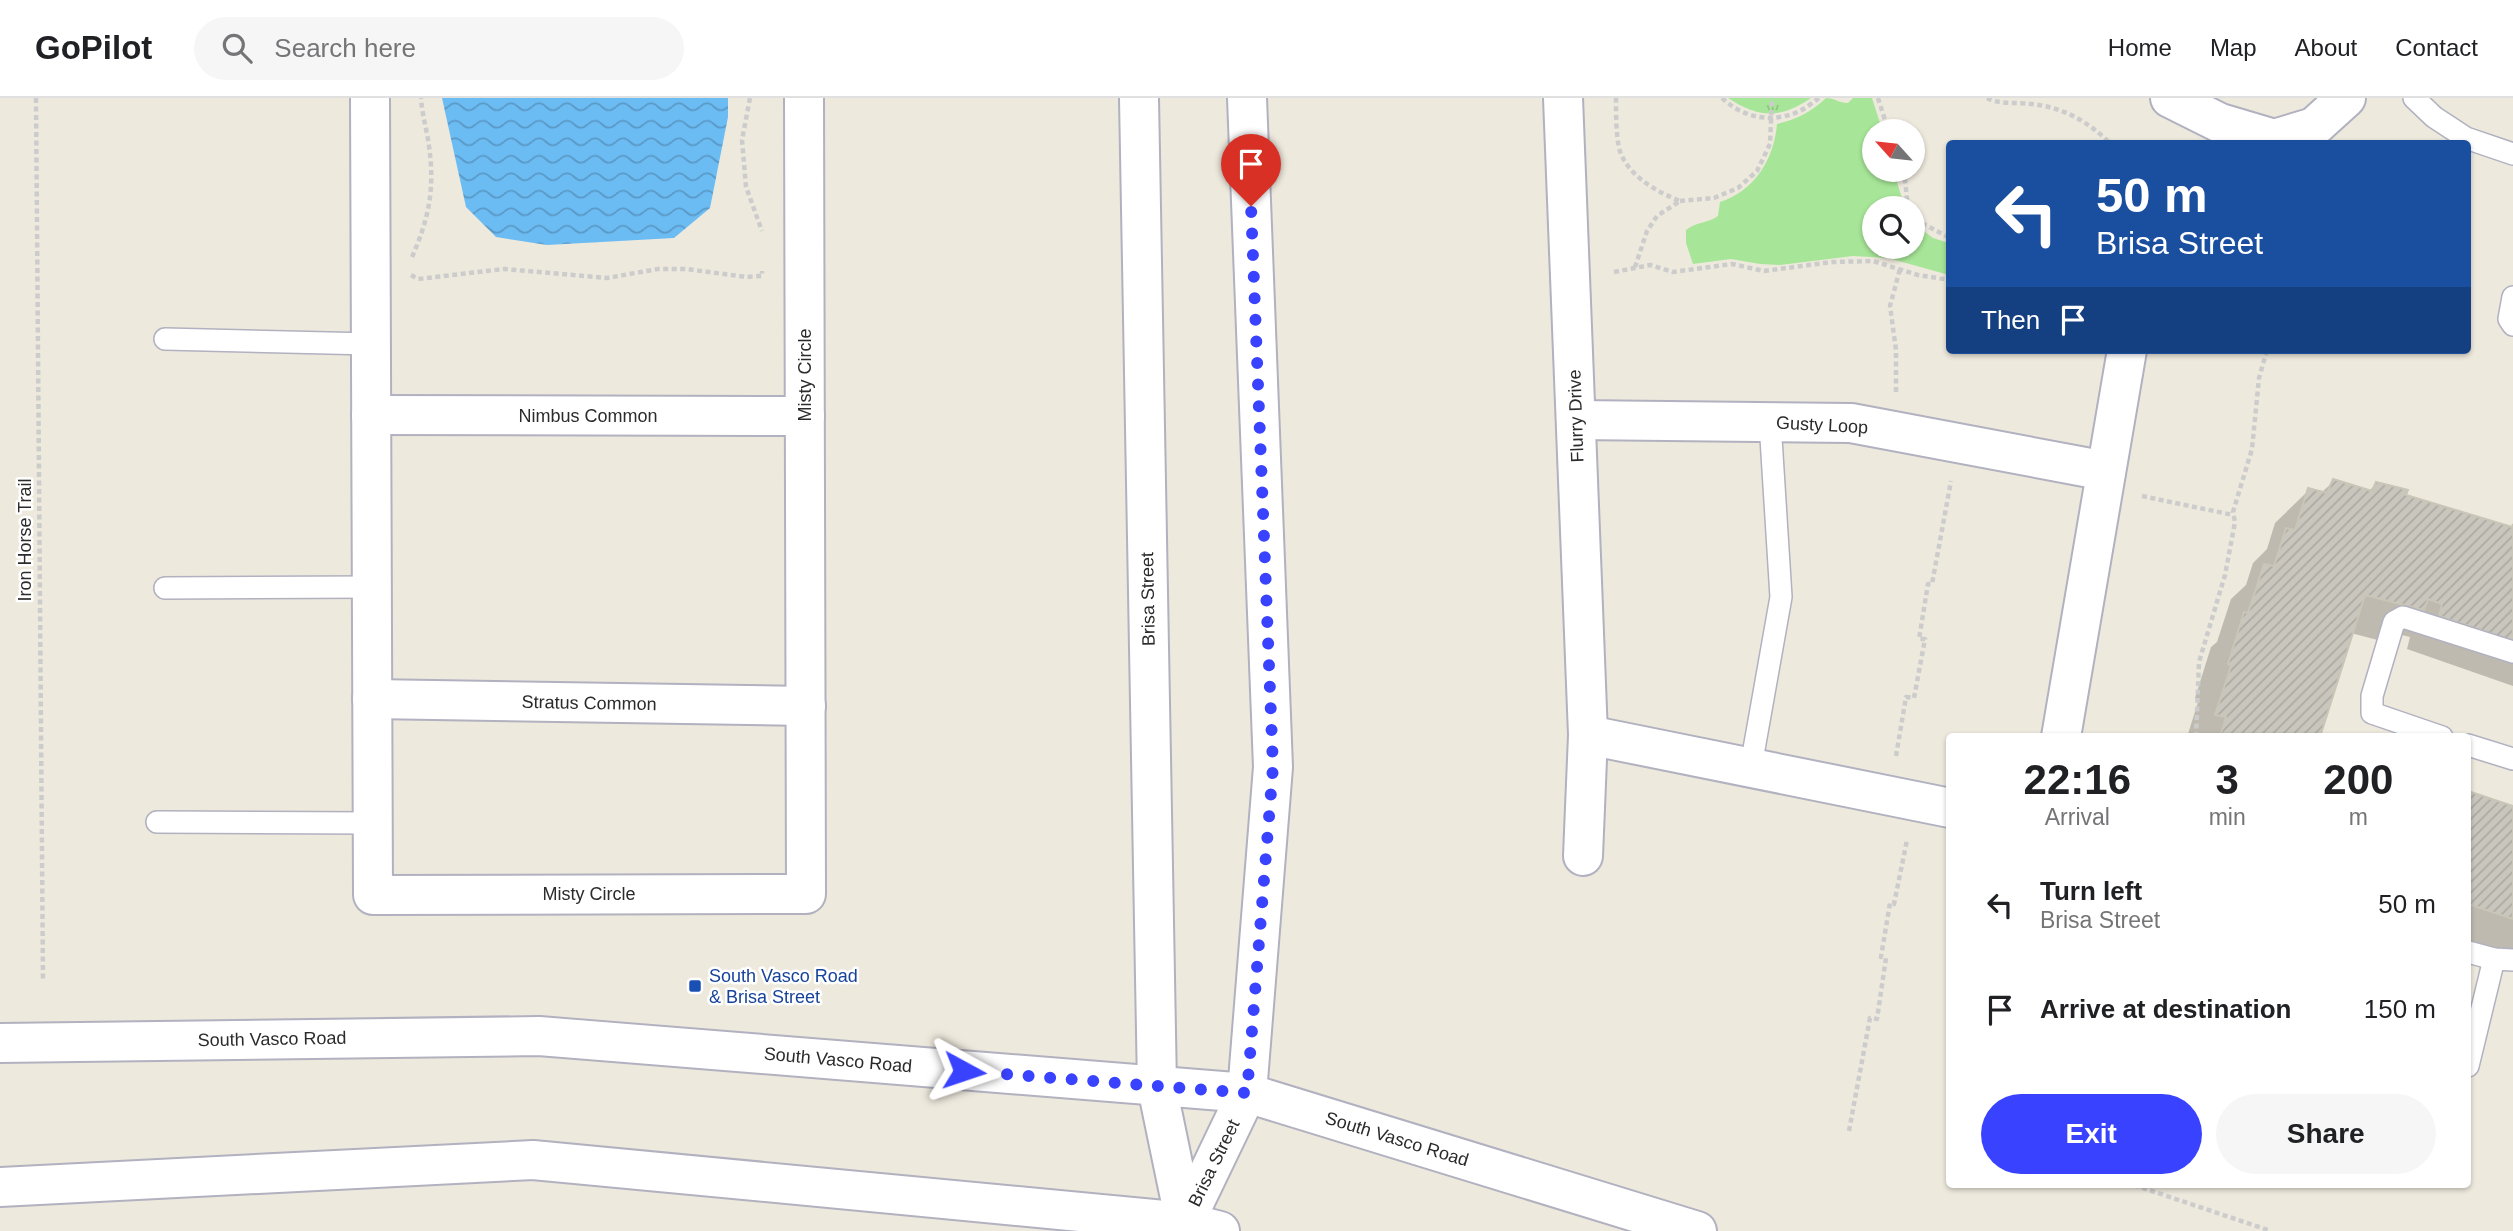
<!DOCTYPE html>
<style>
body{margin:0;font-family:Arial,sans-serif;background:#f6f6f6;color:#202124;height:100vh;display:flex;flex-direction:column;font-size:26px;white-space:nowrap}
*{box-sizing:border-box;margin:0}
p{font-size:23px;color:#757577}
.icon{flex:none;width:38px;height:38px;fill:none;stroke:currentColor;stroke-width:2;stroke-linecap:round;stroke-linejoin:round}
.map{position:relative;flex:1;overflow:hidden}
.side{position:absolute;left:1946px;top:635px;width:525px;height:455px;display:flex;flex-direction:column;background:#fff;border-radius:7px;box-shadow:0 2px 5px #0004}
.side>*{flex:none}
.banner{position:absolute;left:1946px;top:42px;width:525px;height:214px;border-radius:7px;box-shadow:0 2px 5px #0004;background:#1a4fa0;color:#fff;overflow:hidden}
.needle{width:46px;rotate:297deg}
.tools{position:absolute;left:1862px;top:21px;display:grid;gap:14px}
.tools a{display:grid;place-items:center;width:63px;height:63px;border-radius:50%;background:#fff;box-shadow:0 2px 5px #0004;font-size:35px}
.pin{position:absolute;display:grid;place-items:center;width:60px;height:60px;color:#fff;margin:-72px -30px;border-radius:50% 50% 50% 0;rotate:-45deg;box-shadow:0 0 7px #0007}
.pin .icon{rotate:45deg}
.me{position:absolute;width:77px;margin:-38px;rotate:95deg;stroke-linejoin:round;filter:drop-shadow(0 0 5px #0008)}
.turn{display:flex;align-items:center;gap:24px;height:147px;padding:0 35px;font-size:32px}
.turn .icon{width:91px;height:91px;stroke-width:2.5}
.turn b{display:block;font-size:49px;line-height:60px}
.then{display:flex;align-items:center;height:66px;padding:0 35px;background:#0003;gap:14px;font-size:26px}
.eta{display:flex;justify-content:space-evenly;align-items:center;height:119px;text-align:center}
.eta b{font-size:42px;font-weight:700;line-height:49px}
.button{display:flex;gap:14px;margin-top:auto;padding:14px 35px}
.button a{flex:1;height:80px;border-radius:42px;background:#3942ff;color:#fff;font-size:28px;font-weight:700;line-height:80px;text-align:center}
.button a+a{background:#f6f6f6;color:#202124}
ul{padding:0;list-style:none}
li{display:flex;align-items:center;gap:21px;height:105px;padding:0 35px}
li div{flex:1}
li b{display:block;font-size:26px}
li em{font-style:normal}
header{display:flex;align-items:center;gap:42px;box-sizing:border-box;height:98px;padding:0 35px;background:#fff;border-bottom:2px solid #e0e0e0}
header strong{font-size:33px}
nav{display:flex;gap:38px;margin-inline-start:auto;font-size:24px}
.search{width:490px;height:63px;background:#f6f6f6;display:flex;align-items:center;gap:18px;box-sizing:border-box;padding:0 24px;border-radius:38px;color:#757577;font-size:26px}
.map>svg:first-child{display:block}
.grass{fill:#a7e698}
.park{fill:url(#park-tufts)}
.water{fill:url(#water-waves)}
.shadow{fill:#0003}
.building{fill:url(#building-hatch);stroke:#c9c5b7;stroke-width:2}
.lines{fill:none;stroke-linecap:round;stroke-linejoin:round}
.service-casing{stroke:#b1b1c0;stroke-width:24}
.minor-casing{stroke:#b1b1c0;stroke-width:42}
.tertiary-casing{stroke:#b1b1c0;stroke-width:42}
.secondary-casing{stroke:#b1b1c0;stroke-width:42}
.path{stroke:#ccc;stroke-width:4.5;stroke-dasharray:5 3.5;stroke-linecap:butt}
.service{stroke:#fff;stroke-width:21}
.minor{stroke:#fff;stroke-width:38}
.tertiary{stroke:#fff;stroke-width:38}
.secondary{stroke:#fff;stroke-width:38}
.route{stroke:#3942ff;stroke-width:12;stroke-dasharray:0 21.6}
.transit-dot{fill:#1a4fb4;stroke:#fff;stroke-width:2.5}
.labels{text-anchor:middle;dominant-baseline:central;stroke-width:5;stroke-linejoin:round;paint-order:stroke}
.street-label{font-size:18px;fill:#2b2b2b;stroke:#fff}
.transit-label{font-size:18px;fill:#164399;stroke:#fff;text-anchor:start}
</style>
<header>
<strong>GoPilot</strong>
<div class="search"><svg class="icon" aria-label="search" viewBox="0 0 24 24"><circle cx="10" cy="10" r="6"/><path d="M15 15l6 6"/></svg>Search here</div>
<nav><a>Home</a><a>Map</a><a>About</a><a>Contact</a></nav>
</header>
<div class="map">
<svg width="2513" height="1133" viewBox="0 0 2513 1133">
<defs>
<pattern id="park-tufts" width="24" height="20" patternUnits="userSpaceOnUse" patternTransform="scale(1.75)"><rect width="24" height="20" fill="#a7e698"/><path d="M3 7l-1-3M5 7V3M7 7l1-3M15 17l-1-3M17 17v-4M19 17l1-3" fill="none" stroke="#90c583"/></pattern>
<pattern id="water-waves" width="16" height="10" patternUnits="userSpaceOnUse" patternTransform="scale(1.75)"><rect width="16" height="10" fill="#6cbcf4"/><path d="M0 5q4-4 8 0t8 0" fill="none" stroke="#5999c6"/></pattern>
<pattern id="building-hatch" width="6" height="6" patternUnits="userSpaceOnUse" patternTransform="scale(1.75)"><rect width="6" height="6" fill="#c9c6bd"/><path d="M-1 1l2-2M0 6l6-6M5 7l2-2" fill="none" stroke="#adaaa3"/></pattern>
</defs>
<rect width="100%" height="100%" fill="#eee9dd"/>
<!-- grass -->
<path class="grass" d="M1826,0c8,0 13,5 22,5l5,-5h19l8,25 7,8h-13v39h24l-1,12 8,26h-31v39h39v-24l20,15 16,5v32l-61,-17 -35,-2 -73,9 -20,-1 -29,-5 -38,5 -7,-21v-13c11,-9 21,-6 32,-14l2,-14c34,-11 54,-42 57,-78 20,-5 33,-11 49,-26z"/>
<!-- park -->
<path class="park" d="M1728,0h83c-30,21 -53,20 -83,0z"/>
<!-- water -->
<path class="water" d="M442,0h286v19l-18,91 -36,30 -127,7 -51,-8 -30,-30z"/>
<!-- shadow -->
<g class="shadow">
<path d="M2334,383l34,11 8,-8 28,12 107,32 2,-2v160l-106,-37 3,-12 -12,-3 -9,9 -38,-10 -33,104h-131l12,-38 -4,-1 16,-51 6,-5 14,-43 15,-14 7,-22 14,-14 8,-26 34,-33 12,3z"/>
<path d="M2468,695l45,15v157l-45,-15z"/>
</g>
<!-- building -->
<g class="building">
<path d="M2333,381l39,12 4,-9 32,8 -2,5 106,32 1,-3v117l-74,-25 3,-12 -14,-5 -4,11 -59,-15 -45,142h-100l6,-20 -11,-2 16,-49 -3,-2 16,-52 4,1 16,-49 10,2 12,-38 9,2 13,-42 19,5z"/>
<path d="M2468,693l45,15v113l-45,-15z"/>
</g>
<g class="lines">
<defs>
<g id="service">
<path d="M2414,0l20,19 32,21 47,16"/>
<path d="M2513,199l-4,22 4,6"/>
<path d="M165,241l206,5"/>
<path d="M165,490l207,-1"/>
<path d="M2442,639l-70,-24v-17l22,-74 9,-5 110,35"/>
<path d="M2468,647l45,14"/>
<path d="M1751,668l30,-169 -11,-175"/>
<path d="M157,724l216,1"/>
<path d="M2468,854l26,7 19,1"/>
<path d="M2468,968l26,-107"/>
</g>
<g id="minor">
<path d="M370,0l3,797 433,-1 -2,-796"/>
<path d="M1563,0l25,637 -5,121"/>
<path d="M2170,0l50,25 54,16 40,-12 32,-29"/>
<path d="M371,317l434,1"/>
<path d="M1576,322l275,3 255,48"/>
<path d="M372,601l434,7"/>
<path d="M1588,637l362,73"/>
<path d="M2061,639l66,-387"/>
</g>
<g id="tertiary">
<path d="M1139,0l18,989 28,135"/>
<path d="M1185,1124l62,-129 26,-326 -26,-669"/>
</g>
<g id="secondary">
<path d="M0,945l539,-7 708,57 450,138"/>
<path d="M0,1089l533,-27 652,62 35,9"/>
</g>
</defs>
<!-- service casing -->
<use href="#service" class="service-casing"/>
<!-- minor casing -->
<use href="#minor" class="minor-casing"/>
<!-- tertiary casing -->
<use href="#tertiary" class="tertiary-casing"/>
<!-- secondary casing -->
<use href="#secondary" class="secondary-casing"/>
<!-- path -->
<g class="path">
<path d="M36,0l7,883"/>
<path d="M750,0l-8,42 4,47 16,44"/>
<path d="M1616,0c0,16 0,35 3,50 7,27 38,44 61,53l-23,15 -10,15 -12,36"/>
<path d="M1722,0c20,19 47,25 73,15 9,-3 17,-10 24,-15"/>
<path d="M1878,0l8,25 8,8"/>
<path d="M1987,0c13,7 30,4 45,6 33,4 55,17 79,40"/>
<path d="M1904,72l3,29 5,9"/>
<path d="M1680,103l34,-3 24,-10 19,-17 13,-27 2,-46"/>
<path d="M1913,111l7,13 30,16"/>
<path d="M412,159c17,-39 23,-68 17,-111 -2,-16 -7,-31 -8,-48"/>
<path d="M1614,174l36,-7 23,7 59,-8 32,7 68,-9 41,-1 45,14 32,5"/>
<path d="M411,177l7,4 86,-10 103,9 51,-9h28l60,8 16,-1v-5"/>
<path d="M1896,294v-42l-6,-44 10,-37"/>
<path d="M2142,398l91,19"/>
<path d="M2196,639l3,-75 26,-87 10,-53 -2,-10 19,-63 7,-71 8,-28"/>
<path d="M1896,658l10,-59 8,1 11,-59h-6l9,-55h4l19,-103"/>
<path d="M1849,1033l21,-113 7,1 9,-61 -5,-1 9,-54 4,1 13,-64"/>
<path d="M2134,1087l137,46"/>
</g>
<!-- service -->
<use href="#service" class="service"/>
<!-- minor -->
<use href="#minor" class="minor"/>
<!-- tertiary -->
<use href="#tertiary" class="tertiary"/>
<!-- secondary -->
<use href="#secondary" class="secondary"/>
</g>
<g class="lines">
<!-- route -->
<path class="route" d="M964,973l283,22 26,-326 -22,-561"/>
</g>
<!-- markers -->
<rect class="transit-dot" x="688" y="881" width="14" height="14" rx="3.5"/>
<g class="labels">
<!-- street labels -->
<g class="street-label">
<text transform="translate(805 277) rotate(-90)">Misty Circle</text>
<text x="588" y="318">Nimbus Common</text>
<text transform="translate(1576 318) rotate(-92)">Flurry Drive</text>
<text transform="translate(1822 327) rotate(3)">Gusty Loop</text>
<text transform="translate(25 442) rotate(-90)">Iron Horse Trail</text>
<text transform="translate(1148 501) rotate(-91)">Brisa Street</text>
<text transform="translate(589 605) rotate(1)">Stratus Common</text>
<text x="589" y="796">Misty Circle</text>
<text transform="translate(272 941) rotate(-1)">South Vasco Road</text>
<text transform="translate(838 962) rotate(5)">South Vasco Road</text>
<text transform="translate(1397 1041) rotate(17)">South Vasco Road</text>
<text transform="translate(1214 1065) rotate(-64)">Brisa Street</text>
</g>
<!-- transit labels -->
<g class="transit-label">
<text x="709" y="878">South Vasco Road<tspan x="709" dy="21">&amp; Brisa Street</tspan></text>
</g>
</g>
</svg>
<div class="tools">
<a><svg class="needle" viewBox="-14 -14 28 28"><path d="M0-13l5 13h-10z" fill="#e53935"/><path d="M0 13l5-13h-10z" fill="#757577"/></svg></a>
<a><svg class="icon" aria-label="search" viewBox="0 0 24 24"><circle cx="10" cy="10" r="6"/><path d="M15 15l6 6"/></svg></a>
</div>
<div class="pin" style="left:1251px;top:108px;background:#d93025"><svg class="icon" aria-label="arrive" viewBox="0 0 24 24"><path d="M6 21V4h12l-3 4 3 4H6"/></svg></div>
<svg class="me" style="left:964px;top:973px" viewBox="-20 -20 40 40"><path d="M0-17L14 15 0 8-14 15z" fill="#3942ff" stroke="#fff" stroke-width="4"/></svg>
<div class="banner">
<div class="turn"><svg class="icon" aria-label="left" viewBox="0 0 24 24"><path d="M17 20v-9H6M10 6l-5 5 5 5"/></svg><div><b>50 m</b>Brisa Street</div></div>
<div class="then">Then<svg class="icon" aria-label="arrive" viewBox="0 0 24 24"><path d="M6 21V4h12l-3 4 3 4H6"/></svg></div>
</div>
<section class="side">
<div class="eta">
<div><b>22:16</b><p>Arrival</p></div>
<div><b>3</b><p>min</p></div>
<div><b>200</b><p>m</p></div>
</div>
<ul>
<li><svg class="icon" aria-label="left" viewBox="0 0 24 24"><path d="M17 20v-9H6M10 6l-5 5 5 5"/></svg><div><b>Turn left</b><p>Brisa Street</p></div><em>50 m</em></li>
<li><svg class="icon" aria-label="arrive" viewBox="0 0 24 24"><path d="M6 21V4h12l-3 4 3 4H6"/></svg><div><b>Arrive at destination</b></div><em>150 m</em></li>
</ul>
<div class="button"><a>Exit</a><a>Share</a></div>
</section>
</div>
